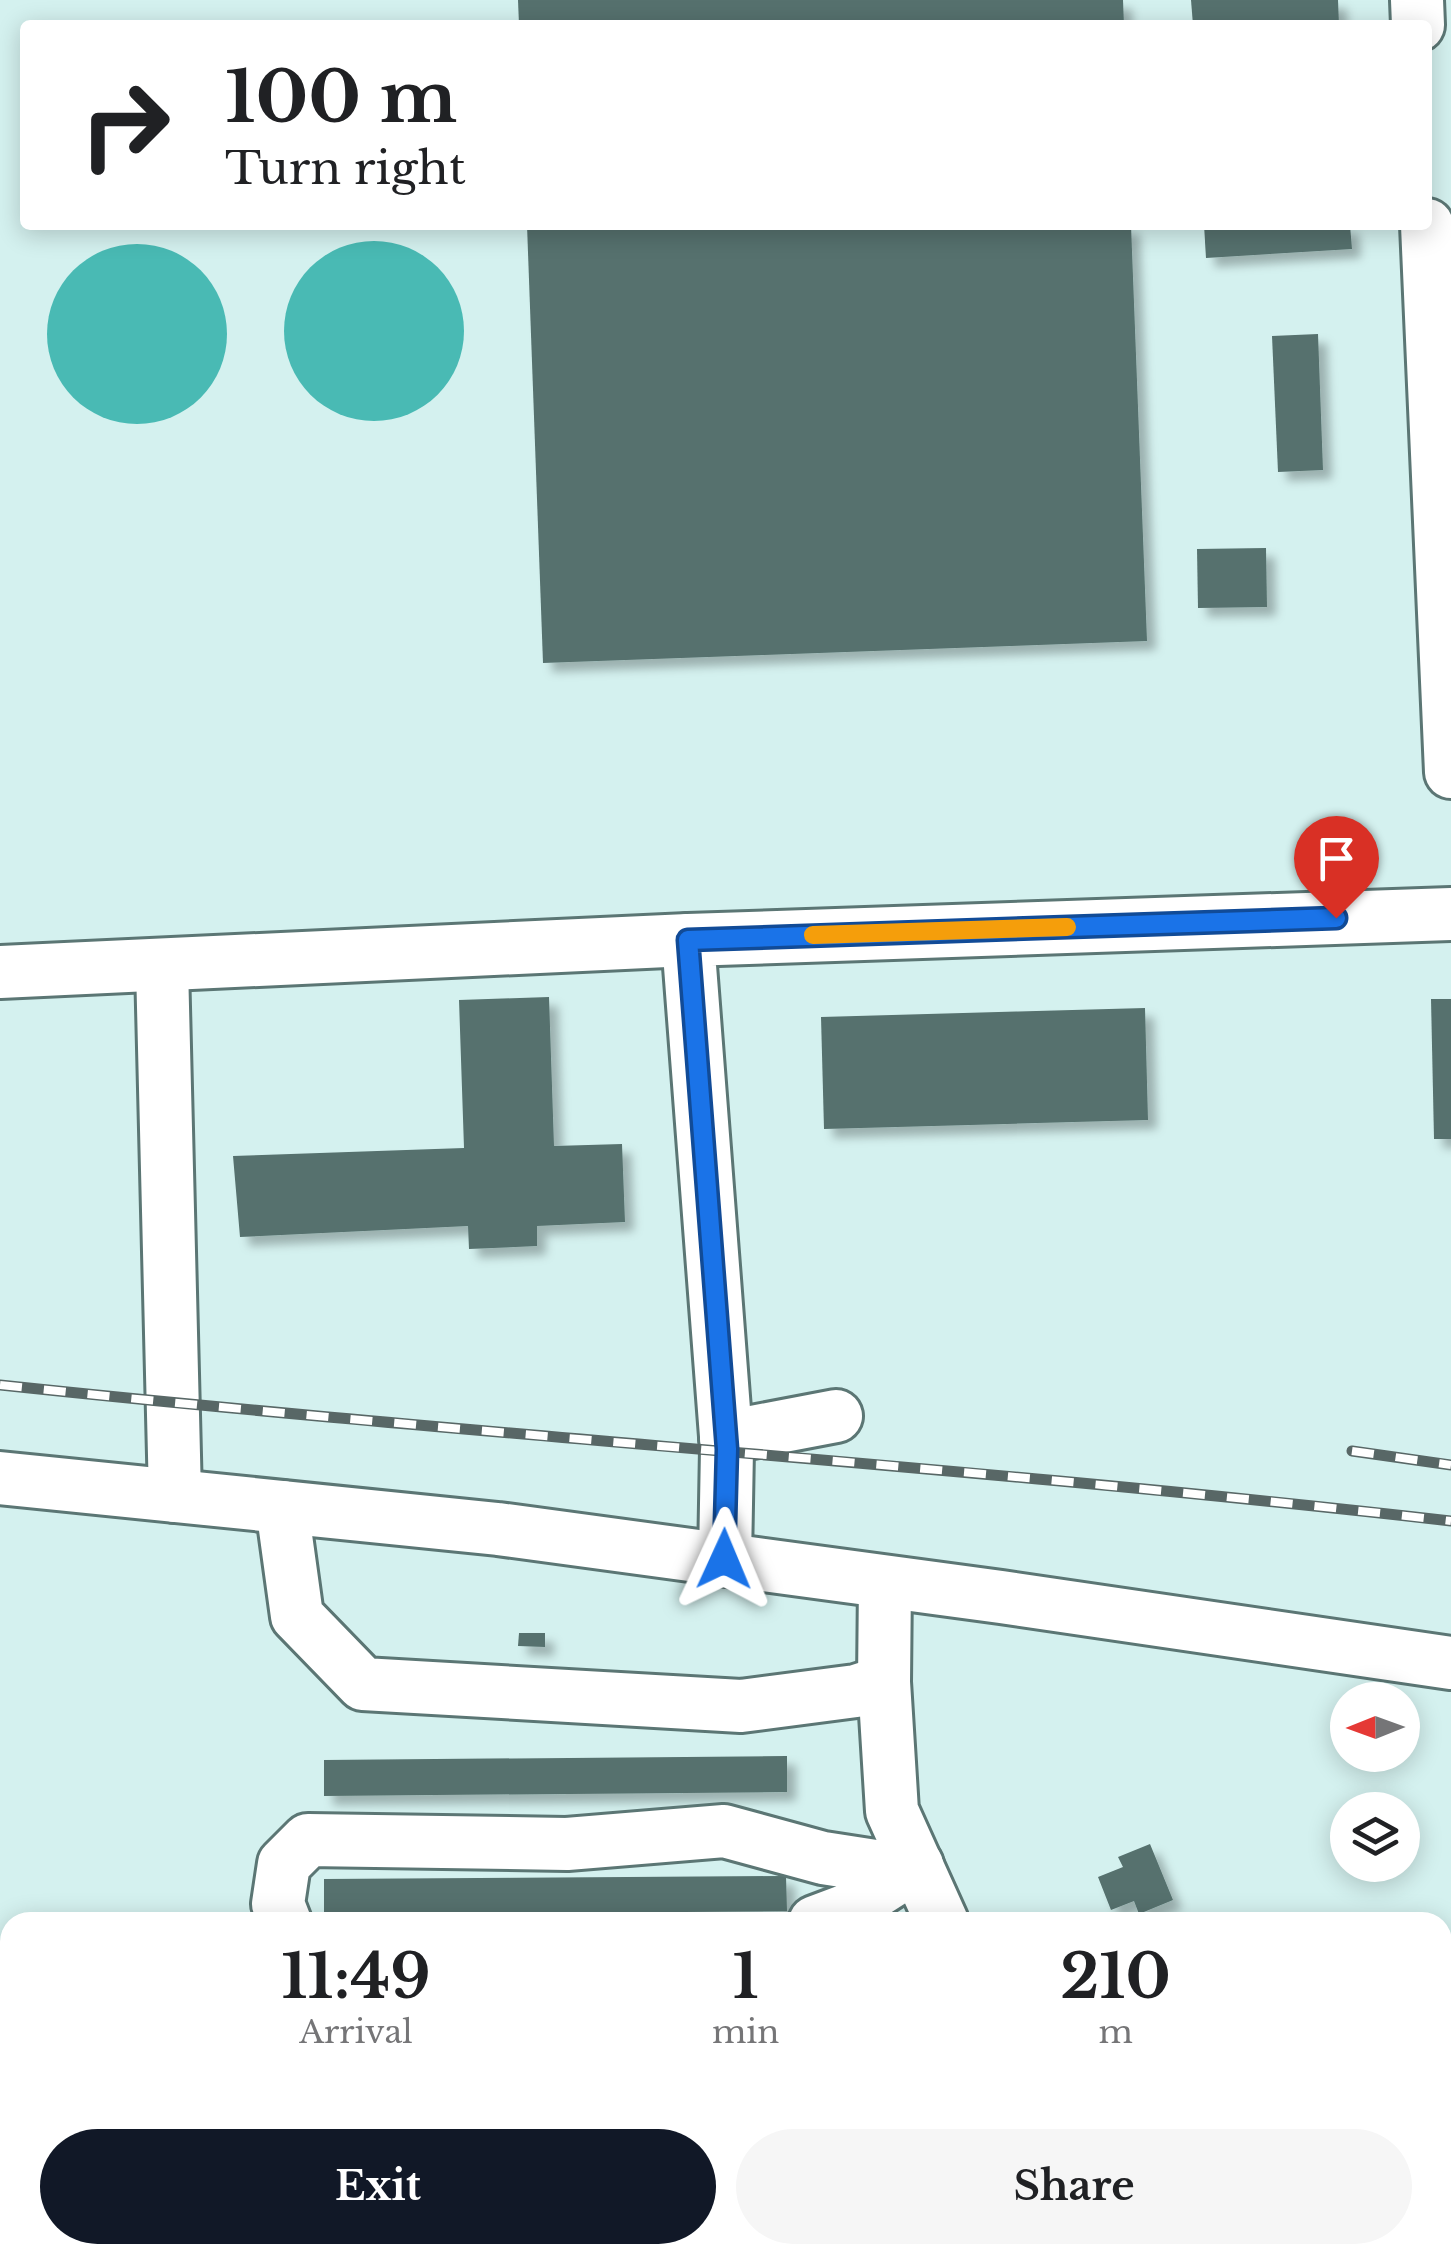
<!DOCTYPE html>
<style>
body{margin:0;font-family:"Libre Baskerville",serif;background:#f6f6f6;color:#202124;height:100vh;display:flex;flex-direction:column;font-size:38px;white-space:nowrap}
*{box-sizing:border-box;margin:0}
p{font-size:32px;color:#757577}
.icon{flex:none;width:55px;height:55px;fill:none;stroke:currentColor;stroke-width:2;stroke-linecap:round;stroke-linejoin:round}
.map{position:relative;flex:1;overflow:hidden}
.drawer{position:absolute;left:0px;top:1912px;width:1452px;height:352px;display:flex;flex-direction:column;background:#fff;border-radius:30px 30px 0 0;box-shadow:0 5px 25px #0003}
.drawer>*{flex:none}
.banner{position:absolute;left:20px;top:20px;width:1412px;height:210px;border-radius:10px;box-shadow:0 5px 25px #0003;background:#fff;color:#202124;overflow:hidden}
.needle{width:65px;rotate:269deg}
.tools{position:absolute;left:1330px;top:1682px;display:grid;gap:20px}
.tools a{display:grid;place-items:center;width:90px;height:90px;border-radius:50%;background:#fff;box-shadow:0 5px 25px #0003;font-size:50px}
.pin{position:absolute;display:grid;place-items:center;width:85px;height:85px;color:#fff;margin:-102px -42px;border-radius:50% 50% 50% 0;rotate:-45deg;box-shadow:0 0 10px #0007}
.pin .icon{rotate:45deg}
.me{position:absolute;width:110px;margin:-55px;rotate:1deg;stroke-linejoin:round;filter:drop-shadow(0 0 8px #0008)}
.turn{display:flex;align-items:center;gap:35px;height:210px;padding:0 40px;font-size:45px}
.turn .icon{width:130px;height:130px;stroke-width:2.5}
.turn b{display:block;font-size:70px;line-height:85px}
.eta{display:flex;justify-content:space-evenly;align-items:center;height:170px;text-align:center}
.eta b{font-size:60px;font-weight:700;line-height:70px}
.button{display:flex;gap:20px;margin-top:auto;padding:20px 40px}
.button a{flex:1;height:115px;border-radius:60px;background:#111827;color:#fff;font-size:40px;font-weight:700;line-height:115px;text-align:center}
.button a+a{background:#f6f6f6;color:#202124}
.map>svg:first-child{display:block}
.water{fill:#49bab4}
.building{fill:#56716e;filter:url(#shadow)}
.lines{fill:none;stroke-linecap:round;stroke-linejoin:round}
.minor-casing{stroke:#5b7674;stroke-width:58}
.minor{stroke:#fff;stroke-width:52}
.rail-casing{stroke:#586766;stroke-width:11}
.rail{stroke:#fff;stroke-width:8;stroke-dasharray:22;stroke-linecap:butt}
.route-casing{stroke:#114b97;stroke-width:25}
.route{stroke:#1a73e8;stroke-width:18}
.slow{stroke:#f59e0b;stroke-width:18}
</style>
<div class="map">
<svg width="1451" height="2264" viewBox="0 0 1451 2264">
<defs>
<filter id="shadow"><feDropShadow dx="9" dy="9" stdDeviation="5" flood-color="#0004"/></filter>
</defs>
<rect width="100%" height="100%" fill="#d4f1ef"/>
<!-- water -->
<g class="water">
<circle cx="374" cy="331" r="90"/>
<circle cx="137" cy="334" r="90"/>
</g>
<!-- building -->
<g class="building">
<path d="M518,0h605l1,25h-605z"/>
<path d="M1191,0h147l1,25h-146z"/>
<path d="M527,225h604l16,416 -604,22z"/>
<path d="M1204,225h146l2,24 -146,9z"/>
<path d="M1318,334l5,136 -45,2 -6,-136z"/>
<path d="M1266,548l1,59 -69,1 -1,-59z"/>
<path d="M549,997l5,149 68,-2 3,78 -88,4v20l-68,3 -1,-23 -228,11 -7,-81 231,-8 -5,-148z"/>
<path d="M1431,999h20v140h-17z"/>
<path d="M1145,1008l3,112 -324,9 -3,-112z"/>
<path d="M519,1633h26v14l-27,-1z"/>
<path d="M787,1756v36l-463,4v-36z"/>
<path d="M1150,1844l23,56 -34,14 -5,-13 -23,9 -13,-33 25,-10 -5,-10z"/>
<path d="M786,1876l1,35 -463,4v-36z"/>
</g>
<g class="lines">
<defs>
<g id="minor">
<path d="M1417,0l1,25"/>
<path d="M1427,225l24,547"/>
<path d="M162,966l13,530"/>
<path d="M0,972l688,-32"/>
<path d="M726,1437l110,-21"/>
<path d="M0,1478l498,51 503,68 450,66"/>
<path d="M282,1507l15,109 66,68 378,22 115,-15 28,-9"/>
<path d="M725,1559l2,-110 -39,-509 763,-26"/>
<path d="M885,1582l-1,100 8,129 50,111"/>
<path d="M285,1922l-7,-18 6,-40 24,-24 259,4 157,-13 99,27 84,13"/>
<path d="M815,1922l32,-12 70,-45"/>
<path d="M1101,2255l4,9"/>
<path d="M692,2264l79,-8"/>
</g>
</defs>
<!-- minor casing -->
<use href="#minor" class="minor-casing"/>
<!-- minor -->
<use href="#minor" class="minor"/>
<defs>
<g id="rail">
<path d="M0,1385c483,51 968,81 1451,136"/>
<path d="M1352,1451l99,14"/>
</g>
</defs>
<!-- rail casing -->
<use href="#rail" class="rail-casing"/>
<!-- rail -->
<use href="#rail" class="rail"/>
</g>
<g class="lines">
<defs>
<path id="route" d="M724,1559l3,-110 -39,-509 648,-22"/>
</defs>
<!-- route casing -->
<use href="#route" class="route-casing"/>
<!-- route -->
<use href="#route" class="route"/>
<!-- slow -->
<path class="slow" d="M813,935l254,-8"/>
</g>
</svg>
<div class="tools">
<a><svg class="needle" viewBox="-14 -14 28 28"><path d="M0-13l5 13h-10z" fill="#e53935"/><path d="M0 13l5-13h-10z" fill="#757577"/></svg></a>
<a><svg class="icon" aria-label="layers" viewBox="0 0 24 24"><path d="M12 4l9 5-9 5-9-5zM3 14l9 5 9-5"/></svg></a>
</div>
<div class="pin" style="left:1336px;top:918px;background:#d93025"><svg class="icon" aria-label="arrive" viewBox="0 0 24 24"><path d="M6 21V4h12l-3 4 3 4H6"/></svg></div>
<svg class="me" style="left:724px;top:1559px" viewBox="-20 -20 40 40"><path d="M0-17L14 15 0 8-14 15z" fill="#1a73e8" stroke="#fff" stroke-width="4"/></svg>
<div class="banner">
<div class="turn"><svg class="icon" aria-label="right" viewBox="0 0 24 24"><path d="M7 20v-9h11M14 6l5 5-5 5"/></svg><div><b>100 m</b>Turn right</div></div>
</div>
<section class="drawer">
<div class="eta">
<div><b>11:49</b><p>Arrival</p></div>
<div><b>1</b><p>min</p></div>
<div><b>210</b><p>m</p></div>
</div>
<div class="button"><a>Exit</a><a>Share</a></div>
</section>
</div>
